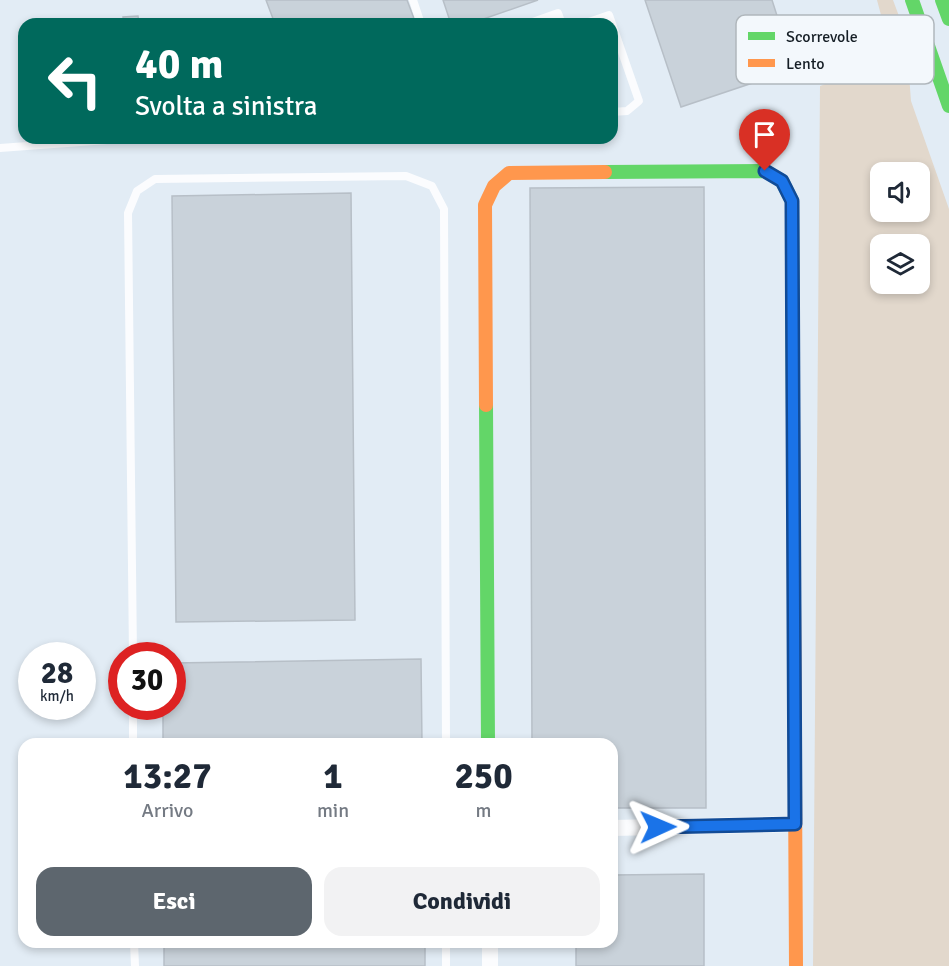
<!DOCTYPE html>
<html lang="it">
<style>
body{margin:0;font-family:Signika,sans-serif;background:#f2f2f3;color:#1f2937;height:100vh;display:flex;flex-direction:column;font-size:22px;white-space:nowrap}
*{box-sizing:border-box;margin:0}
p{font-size:20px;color:#747a83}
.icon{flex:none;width:33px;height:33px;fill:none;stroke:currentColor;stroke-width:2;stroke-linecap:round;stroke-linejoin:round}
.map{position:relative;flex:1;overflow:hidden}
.panel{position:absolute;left:18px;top:738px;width:600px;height:210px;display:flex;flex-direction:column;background:#fff;border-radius:18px;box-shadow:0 3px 9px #0003}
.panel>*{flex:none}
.guide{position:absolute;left:18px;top:18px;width:600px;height:126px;border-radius:18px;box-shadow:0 3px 9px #0003;background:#00695c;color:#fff;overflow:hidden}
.fabs{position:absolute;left:870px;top:162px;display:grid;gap:12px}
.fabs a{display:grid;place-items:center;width:60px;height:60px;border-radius:12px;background:#fff;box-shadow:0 3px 9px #0003;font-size:30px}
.speed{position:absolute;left:18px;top:642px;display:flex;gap:12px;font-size:30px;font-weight:700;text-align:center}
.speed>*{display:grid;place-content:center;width:78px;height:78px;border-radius:50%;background:#fff;box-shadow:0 3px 9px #0003;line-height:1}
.speed small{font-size:15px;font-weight:400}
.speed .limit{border:9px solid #d22;background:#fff;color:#111}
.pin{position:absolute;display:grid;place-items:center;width:51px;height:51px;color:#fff;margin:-62px -26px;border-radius:50% 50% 50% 0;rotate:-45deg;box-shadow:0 0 6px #0007}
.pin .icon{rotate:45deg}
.me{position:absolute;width:66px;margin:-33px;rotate:89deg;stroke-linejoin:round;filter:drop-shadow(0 0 4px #0008)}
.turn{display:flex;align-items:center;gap:21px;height:126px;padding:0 18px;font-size:27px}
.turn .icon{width:78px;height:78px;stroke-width:2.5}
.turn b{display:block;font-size:42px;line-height:51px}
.eta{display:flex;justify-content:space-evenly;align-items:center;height:102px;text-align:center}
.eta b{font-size:36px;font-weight:700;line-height:42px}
.action{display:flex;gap:12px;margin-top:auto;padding:12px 18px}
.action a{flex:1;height:69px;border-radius:18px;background:#5d666e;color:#fff;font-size:24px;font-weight:700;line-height:69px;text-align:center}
.action a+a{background:#f2f2f3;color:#1f2937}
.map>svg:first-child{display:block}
.green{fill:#e2d8cc;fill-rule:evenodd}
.building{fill:#c9d2da;stroke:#b7bfc7;stroke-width:1.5}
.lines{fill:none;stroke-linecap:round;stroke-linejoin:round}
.lane{stroke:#fbfcfe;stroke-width:8}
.street{stroke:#fbfcfe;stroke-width:16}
.fast{stroke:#63d668;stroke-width:14}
.slow{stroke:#ff974d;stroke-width:14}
.route-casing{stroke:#114b97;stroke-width:15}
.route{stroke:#1a73e8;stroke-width:10}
.key{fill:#f3f8fc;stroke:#b0b7bc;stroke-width:1.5}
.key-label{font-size:16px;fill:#151e25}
</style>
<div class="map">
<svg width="949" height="966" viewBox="0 0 949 966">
<rect width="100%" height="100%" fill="#e2ecf5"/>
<!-- green -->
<path class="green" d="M877,0h16l13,35 5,66 38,108v757h-136l7,-880 37,-14 -3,-27 16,5 15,-20zM880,172h40v40h-40zM880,244h40v40h-40z"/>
<!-- building -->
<g class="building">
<path d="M266,0h141l9,24h-141z"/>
<path d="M443,0h95l-69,24h-18z"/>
<path d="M645,0h127l22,69 -113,38z"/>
<path d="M138,16l1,8h-15l-1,-7z"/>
<path d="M704,187l2,621h-94v-64h-80l-2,-556z"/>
<path d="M351,193l4,427 -179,2 -4,-426z"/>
<path d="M421,659l1,85h-259v-38h9v-43z"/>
<path d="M704,874v92h-128v-24h36v-67z"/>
<rect x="164" y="942" width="261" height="24"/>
</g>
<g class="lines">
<!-- lane -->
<g class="lane">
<path d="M413,0l8,24"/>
<path d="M527,24l31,-11 4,11"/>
<path d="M583,24l26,-9 30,86 -12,10 -15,1"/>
<path d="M0,148l134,-10"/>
<path d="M133,656l-5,-443 9,-22 18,-12 251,-3 26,10 12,23 2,535"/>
<path d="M133,706v38"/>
<path d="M134,942l1,24"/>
<path d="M446,942v24"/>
</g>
<!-- street -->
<g class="street">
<path d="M612,828l183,-4"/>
<path d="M490,942v24"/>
</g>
<!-- fast -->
<g class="fast">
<path d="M912,0l37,106"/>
<path d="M942,0l7,19"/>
<path d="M605,172l160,-1 17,10 10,20 1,216"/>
<path d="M486,405l2,339"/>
</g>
<!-- slow -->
<g class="slow">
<path d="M486,405l-1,-200 9,-19 15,-13 96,-1"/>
<path d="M793,417l3,549"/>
</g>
</g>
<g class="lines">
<defs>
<path id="route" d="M658,827l137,-3 -3,-623 -10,-20 -17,-10"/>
</defs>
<!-- route casing -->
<use href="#route" class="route-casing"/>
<!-- route -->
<use href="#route" class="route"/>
</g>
<!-- legend -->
<rect x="736" y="15" width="198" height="69" rx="9" class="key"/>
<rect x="748" y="32" width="27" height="8" fill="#63d668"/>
<rect x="748" y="59" width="27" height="8" fill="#ff974d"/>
<g class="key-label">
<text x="786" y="42">Scorrevole</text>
<text x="786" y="69">Lento</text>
</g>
</svg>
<div class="fabs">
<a><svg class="icon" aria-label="sound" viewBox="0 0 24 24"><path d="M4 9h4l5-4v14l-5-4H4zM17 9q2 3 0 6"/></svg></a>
<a><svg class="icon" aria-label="layers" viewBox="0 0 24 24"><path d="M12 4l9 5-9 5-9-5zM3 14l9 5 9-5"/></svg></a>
</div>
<div class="speed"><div>28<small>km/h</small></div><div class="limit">30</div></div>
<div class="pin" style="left:765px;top:171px;background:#d93025"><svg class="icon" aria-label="arrive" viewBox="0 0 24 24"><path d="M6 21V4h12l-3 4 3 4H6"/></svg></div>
<svg class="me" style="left:658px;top:827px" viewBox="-20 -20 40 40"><path d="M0-17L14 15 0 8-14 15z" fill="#1a73e8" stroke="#fff" stroke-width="4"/></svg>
<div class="guide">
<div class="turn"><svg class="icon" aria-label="left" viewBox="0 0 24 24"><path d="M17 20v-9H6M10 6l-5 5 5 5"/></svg><div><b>40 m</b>Svolta a sinistra</div></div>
</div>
<section class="panel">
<div class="eta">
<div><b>13:27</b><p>Arrivo</p></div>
<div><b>1</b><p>min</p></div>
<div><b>250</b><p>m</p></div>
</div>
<div class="action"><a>Esci</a><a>Condividi</a></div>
</section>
</div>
